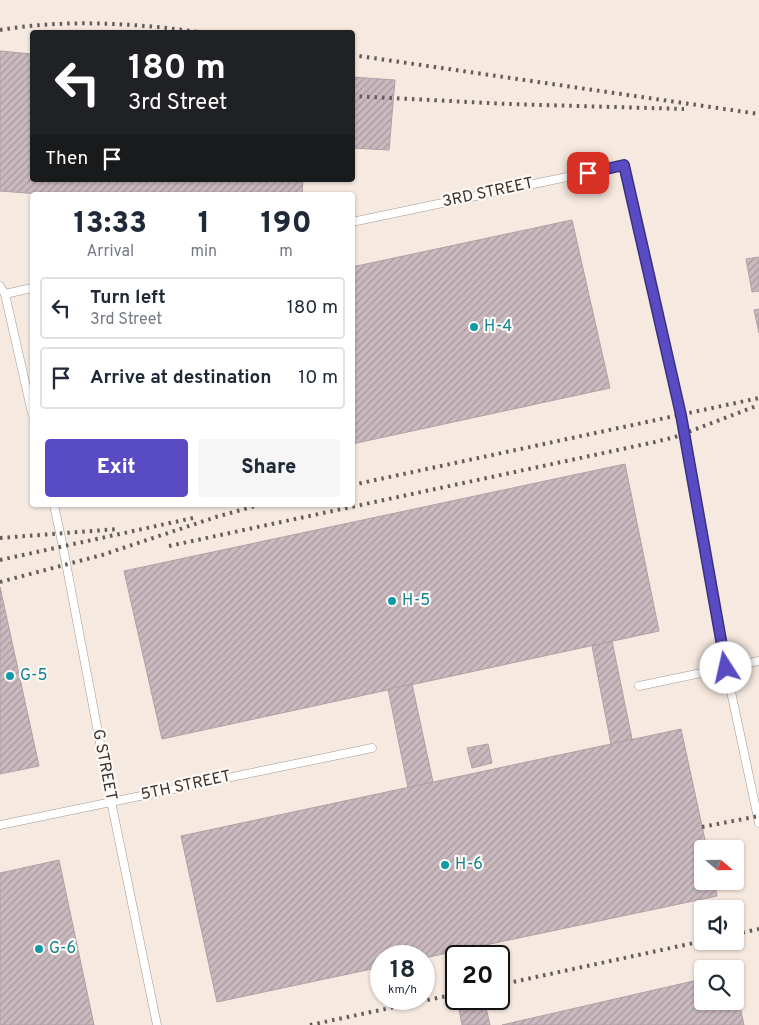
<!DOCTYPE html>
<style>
body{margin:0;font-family:Overpass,sans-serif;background:#f6f6f7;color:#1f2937;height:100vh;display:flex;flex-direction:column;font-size:19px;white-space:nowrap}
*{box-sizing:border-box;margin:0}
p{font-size:16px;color:#747a83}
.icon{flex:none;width:28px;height:28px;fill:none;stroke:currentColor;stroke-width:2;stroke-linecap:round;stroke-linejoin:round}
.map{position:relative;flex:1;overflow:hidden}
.panel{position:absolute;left:30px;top:192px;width:325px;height:315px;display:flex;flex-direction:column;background:#fff;border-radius:5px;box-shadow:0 1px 4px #0004}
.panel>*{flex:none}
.top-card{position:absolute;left:30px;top:30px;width:325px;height:152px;border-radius:5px;box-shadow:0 1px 4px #0004;background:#202124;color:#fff;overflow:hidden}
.needle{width:32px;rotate:110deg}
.tools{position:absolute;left:694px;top:840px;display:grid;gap:10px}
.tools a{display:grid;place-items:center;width:50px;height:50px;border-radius:5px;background:#fff;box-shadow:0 1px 4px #0004;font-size:25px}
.speed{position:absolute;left:370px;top:945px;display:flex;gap:10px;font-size:25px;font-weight:700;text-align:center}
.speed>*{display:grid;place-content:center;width:65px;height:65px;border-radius:50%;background:#fff;box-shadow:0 1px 4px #0004;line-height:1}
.speed small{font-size:12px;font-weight:400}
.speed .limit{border:2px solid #111;border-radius:8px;background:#fff;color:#111}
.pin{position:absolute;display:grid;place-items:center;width:42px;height:42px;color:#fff;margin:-21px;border-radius:10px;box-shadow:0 2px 8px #0006}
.me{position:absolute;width:55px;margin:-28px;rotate:350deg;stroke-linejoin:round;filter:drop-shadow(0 0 4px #0008)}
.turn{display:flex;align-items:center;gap:18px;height:105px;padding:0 15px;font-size:22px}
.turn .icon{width:65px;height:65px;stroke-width:2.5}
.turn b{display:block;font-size:35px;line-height:42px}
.then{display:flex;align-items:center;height:48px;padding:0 15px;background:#0003;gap:10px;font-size:19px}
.eta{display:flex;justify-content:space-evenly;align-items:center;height:85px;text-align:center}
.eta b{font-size:30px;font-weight:800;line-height:35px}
.primary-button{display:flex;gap:10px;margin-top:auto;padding:10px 15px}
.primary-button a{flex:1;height:58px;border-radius:5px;background:#594bc4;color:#fff;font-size:20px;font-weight:800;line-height:58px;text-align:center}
.primary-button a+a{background:#f6f6f7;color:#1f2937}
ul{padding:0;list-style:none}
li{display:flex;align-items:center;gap:15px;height:62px;margin:0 10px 8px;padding:0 5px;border:2px solid #e0e1e3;border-radius:5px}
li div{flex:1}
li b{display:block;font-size:19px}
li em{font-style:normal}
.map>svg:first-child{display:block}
.building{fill:url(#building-hatch);stroke:#b0a0a5}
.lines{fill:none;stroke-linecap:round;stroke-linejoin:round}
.lane-casing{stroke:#a3978e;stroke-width:9}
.lane{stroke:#fff;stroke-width:8}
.rail{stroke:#655d59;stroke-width:4;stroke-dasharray:2.5 5;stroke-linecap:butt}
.route-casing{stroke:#3a317f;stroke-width:12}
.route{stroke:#594bc4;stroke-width:9}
.culture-dot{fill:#0f9aa8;stroke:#fdf8f4;stroke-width:2}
.labels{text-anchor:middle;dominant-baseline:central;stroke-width:4.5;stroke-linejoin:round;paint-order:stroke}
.street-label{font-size:16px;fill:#3a3431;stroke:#fdf8f4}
.culture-label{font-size:16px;fill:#0d838f;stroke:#fdf8f4;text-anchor:start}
</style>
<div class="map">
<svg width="759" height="1025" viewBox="0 0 759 1025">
<defs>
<pattern id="building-hatch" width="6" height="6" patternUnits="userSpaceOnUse" patternTransform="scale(1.25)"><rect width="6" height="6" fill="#cababf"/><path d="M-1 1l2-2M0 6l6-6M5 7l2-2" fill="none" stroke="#a5989c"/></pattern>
</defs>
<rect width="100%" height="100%" fill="#f6e9df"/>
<!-- building -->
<g class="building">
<path d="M0,51l32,3v126h271l-1,15h-250l-52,-4z"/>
<path d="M352,77l43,3 -6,70 -37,-2z"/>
<path d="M572,220l38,168 -258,56v-177z"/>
<path d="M759,257v34l-7,1 -6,-33z"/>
<path d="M759,309v24l-5,-23z"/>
<path d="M625,464l34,167 -497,108 -38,-168z"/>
<path d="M0,587l39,179 -39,8z"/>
<path d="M612,641l20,98 -21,5 -19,-98z"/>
<path d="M412,684l21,98 -25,6 -20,-99z"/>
<path d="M681,729l26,120h-5v32h12l3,15 -293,62v-2h-43v11l-164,35 -36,-166z"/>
<path d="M488,744l4,19 -20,5 -5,-20z"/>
<path d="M59,860l35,165h-94v-152z"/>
<path d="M473,948l2,8h-19v41l-9,-44z"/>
<path d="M702,979v22h33v-19l9,43h-242z"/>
<path d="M457,999h27l6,26h-28z"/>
</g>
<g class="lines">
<defs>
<g id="lane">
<path d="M352,222l272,-57 57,250 45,253 33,155"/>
<path d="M0,286l5,8 27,119"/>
<path d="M5,294l27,-6"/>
<path d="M54,505l9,42 48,254 46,224"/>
<path d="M639,686l120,-25"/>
<path d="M0,825l372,-77"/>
</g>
</defs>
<!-- lane casing -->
<use href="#lane" class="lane-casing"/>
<!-- lane -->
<use href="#lane" class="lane"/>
<!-- rail -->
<g class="rail">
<path d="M0,30c66,-11 133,-7 199,2"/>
<path d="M352,55l407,59"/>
<path d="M352,96l156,8 176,5"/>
<path d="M352,485l407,-87"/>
<path d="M0,538l118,-9"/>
<path d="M169,546l486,-104 20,-5 84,-32"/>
<path d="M0,560l193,-42"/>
<path d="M0,582l102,-27 114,-38 43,-12"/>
<path d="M702,827l57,-11"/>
<path d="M735,934l24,-5"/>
<path d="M499,985l204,-44"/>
<path d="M310,1025l146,-31"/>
</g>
</g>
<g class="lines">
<defs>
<path id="route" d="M588,173l36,-8 57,250 45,253"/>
</defs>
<!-- route casing -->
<use href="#route" class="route-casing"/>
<!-- route -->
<use href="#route" class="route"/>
</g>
<!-- markers -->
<g class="culture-dot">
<circle cx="474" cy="327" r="5"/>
<circle cx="392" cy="601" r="5"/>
<circle cx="10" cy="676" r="5"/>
<circle cx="445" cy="865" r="5"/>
<circle cx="39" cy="949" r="5"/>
</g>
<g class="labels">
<!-- street labels -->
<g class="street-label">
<text transform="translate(488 193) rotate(-12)">3RD STREET</text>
<text transform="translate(104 765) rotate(79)">G STREET</text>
<text transform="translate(186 786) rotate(-12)">5TH STREET</text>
</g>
<!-- culture labels -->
<g class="culture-label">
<text x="484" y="327">H-4</text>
<text x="402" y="601">H-5</text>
<text x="20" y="676">G-5</text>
<text x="455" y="865">H-6</text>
<text x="49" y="949">G-6</text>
</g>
</g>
</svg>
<div class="tools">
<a><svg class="needle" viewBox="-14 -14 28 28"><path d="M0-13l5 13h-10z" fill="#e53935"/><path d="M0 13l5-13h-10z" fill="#747a83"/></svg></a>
<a><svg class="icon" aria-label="sound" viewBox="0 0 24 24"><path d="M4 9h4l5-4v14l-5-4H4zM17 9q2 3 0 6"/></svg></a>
<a><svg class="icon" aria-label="search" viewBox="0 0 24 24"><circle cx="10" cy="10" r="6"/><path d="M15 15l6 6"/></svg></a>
</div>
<div class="speed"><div>18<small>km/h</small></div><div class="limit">20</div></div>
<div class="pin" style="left:588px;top:173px;background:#d93025"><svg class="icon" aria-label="arrive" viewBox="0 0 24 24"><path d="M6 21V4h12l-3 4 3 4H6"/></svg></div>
<svg class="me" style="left:726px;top:668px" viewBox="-20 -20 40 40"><circle r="19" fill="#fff"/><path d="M0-13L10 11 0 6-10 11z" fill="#594bc4"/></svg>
<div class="top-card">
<div class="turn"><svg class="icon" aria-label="left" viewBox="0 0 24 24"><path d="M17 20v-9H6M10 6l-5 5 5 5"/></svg><div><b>180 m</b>3rd Street</div></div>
<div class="then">Then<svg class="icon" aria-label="arrive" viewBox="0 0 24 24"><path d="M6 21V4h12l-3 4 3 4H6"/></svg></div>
</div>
<section class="panel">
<div class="eta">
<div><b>13:33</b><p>Arrival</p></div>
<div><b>1</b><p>min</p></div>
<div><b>190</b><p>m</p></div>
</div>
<ul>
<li><svg class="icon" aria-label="left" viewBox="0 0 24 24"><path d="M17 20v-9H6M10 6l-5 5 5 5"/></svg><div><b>Turn left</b><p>3rd Street</p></div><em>180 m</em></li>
<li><svg class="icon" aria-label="arrive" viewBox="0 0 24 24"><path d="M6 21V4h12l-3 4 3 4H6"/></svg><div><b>Arrive at destination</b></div><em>10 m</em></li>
</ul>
<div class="primary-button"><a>Exit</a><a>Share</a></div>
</section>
</div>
